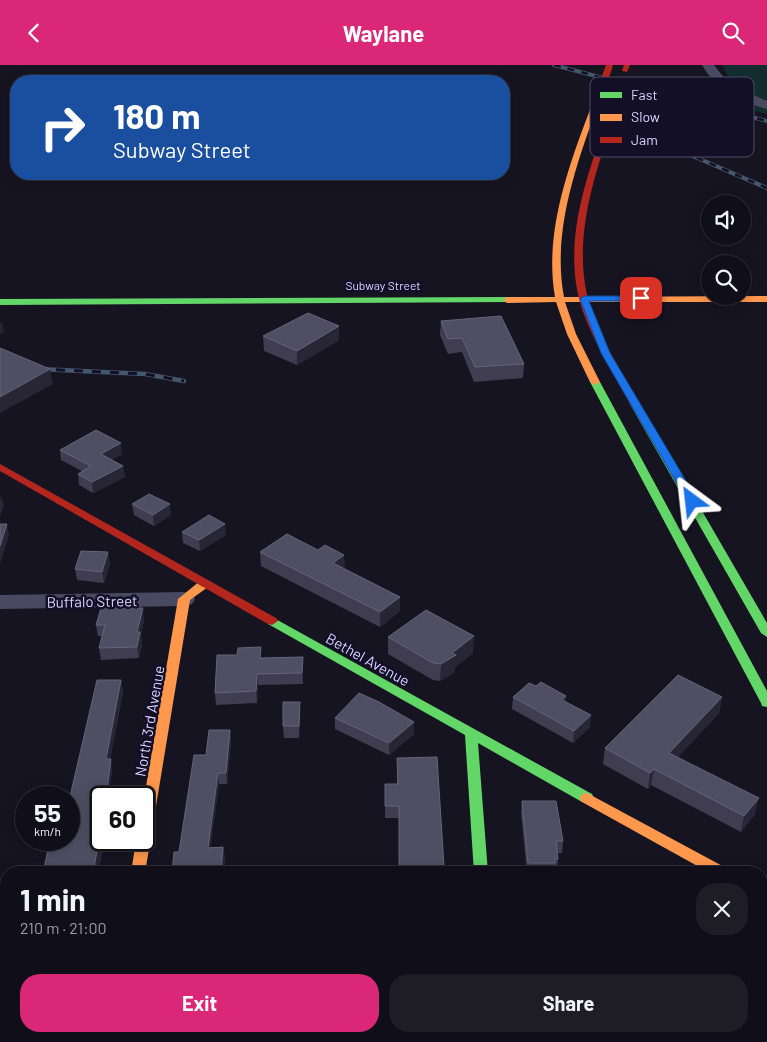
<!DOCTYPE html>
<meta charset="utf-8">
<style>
body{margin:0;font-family:Barlow,sans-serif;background:#1e1d26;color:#f1f3f6;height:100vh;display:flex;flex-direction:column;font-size:19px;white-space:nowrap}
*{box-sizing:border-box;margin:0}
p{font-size:16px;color:#9c9ca2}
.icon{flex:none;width:28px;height:28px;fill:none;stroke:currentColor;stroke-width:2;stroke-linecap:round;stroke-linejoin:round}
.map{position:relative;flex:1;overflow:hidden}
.sheet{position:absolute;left:0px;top:801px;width:768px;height:176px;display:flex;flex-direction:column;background:#100f19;border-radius:20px 20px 0 0;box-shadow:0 2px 12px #0003,0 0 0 1px #302f38}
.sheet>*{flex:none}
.hud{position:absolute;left:10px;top:10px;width:500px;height:105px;border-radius:20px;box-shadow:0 2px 12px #0003,0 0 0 1px #302f38;background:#1a4fa0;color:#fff;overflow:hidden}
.fabs{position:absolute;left:701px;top:130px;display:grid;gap:10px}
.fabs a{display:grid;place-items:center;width:50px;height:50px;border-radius:50%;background:#100f19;box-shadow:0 2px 12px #0003,0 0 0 1px #302f38;font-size:25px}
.speed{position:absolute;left:15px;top:721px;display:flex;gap:10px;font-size:25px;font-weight:700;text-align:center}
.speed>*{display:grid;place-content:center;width:65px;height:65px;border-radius:50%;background:#100f19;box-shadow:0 2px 12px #0003,0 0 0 1px #302f38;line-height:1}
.speed small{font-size:12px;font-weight:400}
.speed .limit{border:2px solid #111;border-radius:8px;background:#fff;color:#111}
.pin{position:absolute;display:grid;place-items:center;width:42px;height:42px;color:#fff;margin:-21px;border-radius:10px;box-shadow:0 2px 8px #0006}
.me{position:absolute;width:55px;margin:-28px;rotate:330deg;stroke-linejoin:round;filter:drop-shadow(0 0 4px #0008)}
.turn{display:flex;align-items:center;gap:18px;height:105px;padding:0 20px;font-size:22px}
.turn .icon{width:65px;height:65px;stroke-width:2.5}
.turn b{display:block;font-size:35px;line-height:42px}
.round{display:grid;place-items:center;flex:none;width:52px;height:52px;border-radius:20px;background:#1e1d26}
.overview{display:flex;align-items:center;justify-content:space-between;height:85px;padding:0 20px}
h1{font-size:30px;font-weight:700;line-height:38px}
.action{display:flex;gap:10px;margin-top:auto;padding:10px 20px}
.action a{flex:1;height:58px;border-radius:20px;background:#db2777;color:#fff;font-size:20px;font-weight:700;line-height:58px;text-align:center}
.action a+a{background:#1e1d26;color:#f1f3f6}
header{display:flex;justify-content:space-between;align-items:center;height:65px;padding:0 20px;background:#db2777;color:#fff;font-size:22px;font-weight:700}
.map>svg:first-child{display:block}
.green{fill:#132c2d}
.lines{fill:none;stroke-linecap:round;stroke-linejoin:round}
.street{fill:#4a4962;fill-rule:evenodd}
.fast{fill:#63d668;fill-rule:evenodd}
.slow{fill:#ff974d;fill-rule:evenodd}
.jam{fill:#b3261e;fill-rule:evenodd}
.rail-far1-casing{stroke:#43596b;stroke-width:4}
.rail-casing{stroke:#43596b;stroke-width:4.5}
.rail-far1{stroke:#130f26;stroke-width:2.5;stroke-dasharray:7;stroke-linecap:butt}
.rail{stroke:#130f26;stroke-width:3;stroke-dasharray:9;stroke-linecap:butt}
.jam-bridge{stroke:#b3261e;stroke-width:7}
.wall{fill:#403d50}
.shaded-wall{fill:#282635}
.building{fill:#504e63;stroke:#66637b}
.route{fill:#1a73e8;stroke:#114b97}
.labels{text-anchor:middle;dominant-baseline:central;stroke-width:5;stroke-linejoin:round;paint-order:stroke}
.far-street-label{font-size:12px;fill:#d9d4ff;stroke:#130f26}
.street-label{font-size:15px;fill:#d9d4ff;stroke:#130f26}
.key{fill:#130f26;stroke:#4e4a67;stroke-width:1}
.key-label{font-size:14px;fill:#d9d4ff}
</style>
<header><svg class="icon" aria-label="back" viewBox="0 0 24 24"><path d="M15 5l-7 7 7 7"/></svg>Waylane<svg class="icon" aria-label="search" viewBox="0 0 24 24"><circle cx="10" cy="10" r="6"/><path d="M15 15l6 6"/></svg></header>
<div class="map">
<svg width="767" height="977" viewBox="0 0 767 977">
<rect width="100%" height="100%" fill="#161421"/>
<!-- green -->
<path class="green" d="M722,0h45v49l-21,-5z"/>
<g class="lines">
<!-- street -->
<g class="street">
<path d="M702,0h12l15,19 38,17v8c-27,-7 -51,-19 -65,-44z"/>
<path d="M184,527l8,2 3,5 -3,5 -8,2 -184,3v-14z"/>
</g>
<!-- fast -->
<g class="fast">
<path d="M507,232l4,3 -1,2 -510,3v-6z"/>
<path d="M595,314l5,3 167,309v16l-5,-1 -1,-3 -171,-321z"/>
<path d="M635,336l5,3 127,219v14l-6,-4 -131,-229z"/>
<path d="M272,552l320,177 2,4 -2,4 -5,1 -5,-1 -104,-59 10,130h-14l-9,-138 -197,-111 -2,-3z"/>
<rect x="485" y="971" width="16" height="6"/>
</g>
<!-- slow -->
<g class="slow">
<path d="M599,27l3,2c-23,63 -51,135 -38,203l203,-1v6h-202l11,32 24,48 -5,3 -5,-3 -23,-48 -11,-32 -49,1 -4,-3 4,-3h48c-12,-68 17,-140 41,-203z"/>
<path d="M204,515l6,4 -2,3 -18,13 -45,273h-14l5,-33h8v-42l34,-199 22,-18z"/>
<path d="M587,728l141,76 2,4h-20l-128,-71 -2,-4 2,-4z"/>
<path d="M761,822l6,2v14l-6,-2z"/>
<path d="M103,971h16l-1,6h-16z"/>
</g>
<!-- jam -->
<g class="jam">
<path d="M624,0h6l-3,7 -5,-1z"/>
<path d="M617,31l3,2c-21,67 -51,137 -30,208 11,35 32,66 50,98l-5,3 -5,-3c-17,-31 -36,-61 -48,-95 -23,-71 10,-145 32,-211z"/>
<path d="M0,399l276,154 2,3 -6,4 -4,-1 -268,-153z"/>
</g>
<defs>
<g id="rail-far1">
<path d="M554,0l213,56"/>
<path d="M658,76l109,47"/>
</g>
<path id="rail" d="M38,304l107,5 39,7"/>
</defs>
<!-- rail-far1 casing -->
<use href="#rail-far1" class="rail-far1-casing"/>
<!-- rail casing -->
<use href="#rail" class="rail-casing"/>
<!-- rail-far1 -->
<use href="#rail-far1" class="rail-far1"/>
<!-- rail -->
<use href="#rail" class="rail"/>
<!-- jam-bridge -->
<path class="jam-bridge" d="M599,29l10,-27"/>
</g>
<!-- wall -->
<g class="wall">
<path d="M441,256l83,43 -1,14 -49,4 -12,-30 -14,2 -8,-19z"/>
<path d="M339,261v14l-42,25 -33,-14 -1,-15z"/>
<path d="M60,385l62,4 -11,6 12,6 2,11 -32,16 -14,-8 -1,-11 4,-3 -21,-11z"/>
<path d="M132,439l39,11 -17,11 -20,-11z"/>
<path d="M182,467l44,3 -26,16 -17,-8z"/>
<path d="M260,487l85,17 55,28v14l-20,16 -119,-61z"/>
<path d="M110,498l-6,20 -27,-3 -2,-11z"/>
<path d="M144,555l-3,15 1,9 -3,14 -38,2 -2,-12 3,-12h-4l-2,-11z"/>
<path d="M388,572l85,16 -18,14v5l-15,9 -7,-1 -45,-26z"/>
<path d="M262,593l41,11v15l-45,1 -1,18 -41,2 -1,-12z"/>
<path d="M121,615l2,12 -13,67 2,12 -11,69h3l-1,8 -5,25h-55l5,-23h-7l-2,-10h30z"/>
<path d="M536,621l30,10v6l24,25 -17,16 -61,-34 1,-12z"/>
<path d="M722,632l-3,16 -41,44 77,57 -14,18 -90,-47 -3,4 -45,-25 2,-16z"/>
<path d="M300,648l-1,25h-15l-1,-12z"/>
<path d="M335,653l79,16 -25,21 -54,-26z"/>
<path d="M230,665l1,11 -4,43h-8l-9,63h13l2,12 -2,14h-51l7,-21 27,-97z"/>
<path d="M397,693l47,108v7h-45v-55h-14v-34h12z"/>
<path d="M522,736l41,40 -1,12h-5l1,6 -1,12h-3v2h-27l-6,-60z"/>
<path d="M761,854h6v123h-14l-1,-6h9z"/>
<path d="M6,971h59l-1,6h-63v-2z"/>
<path d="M529,971h62l-1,6h-60z"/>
</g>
<!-- shaded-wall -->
<g class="shaded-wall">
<path d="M2,257l2,10 -4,2v-11z"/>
<path d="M339,261v14l-42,25v-14z"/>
<path d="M50,304l3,15 -53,29v-16z"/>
<path d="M121,378l1,11 -20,11 -1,-11z"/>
<path d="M123,401l2,11 -32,16 -1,-11z"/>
<path d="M1,430l3,11 -4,11v-17z"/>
<path d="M170,439l1,11 -17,11 -1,-11z"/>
<path d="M7,459l2,11 -9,29v-18z"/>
<path d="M225,459l1,11 -26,16 -1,-11z"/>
<path d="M108,487l2,11 -6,20 -2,-11z"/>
<path d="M344,490l1,14 -12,-6z"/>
<path d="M400,532v14l-20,16v-15z"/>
<path d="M143,543l1,12 -3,15 1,9 -3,14 -2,-11v-15z"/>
<path d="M474,571l-1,17 -18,14v5l-15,9 1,-17 11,-11z"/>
<path d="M303,592v27l-1,-11z"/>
<path d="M257,609l1,11 -1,18 -1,-12z"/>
<path d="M121,615l2,12 -15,79 -2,-12z"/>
<path d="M566,631l-1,11 -3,-7z"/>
<path d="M722,632l-3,16 -52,56 2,-16z"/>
<path d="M591,650l-1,12 -17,16 1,-12z"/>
<path d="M414,657v12l-25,21v-12z"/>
<path d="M230,665l1,11 -4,43 -1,-11z"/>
<path d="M111,694l1,12 -3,26h-3z"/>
<path d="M654,704l-3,16 -3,4 2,-16z"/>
<path d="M218,708l1,11 -10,75 -1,-11z"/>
<path d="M759,733l-4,16 -14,18 3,-16z"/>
<path d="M101,765v10h3l-1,8 -5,25h-5z"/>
<path d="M223,782l2,12 -2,14h-2z"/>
<path d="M60,971h5l-1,6h-5z"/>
<path d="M194,971h3l-1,6h-3z"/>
</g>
<!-- building -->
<g class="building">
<path d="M308,248l31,13 -42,25 -34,-15z"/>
<path d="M501,251l23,48 -49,3 -13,-29 -14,1 -7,-18z"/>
<path d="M0,283l50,21 -50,28z"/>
<path d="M96,365l25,13 -20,11 22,12 -31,16 -14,-8 13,-8 -31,-16z"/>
<path d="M149,429l21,10 -17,11 -21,-11z"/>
<path d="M209,450l16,9 -26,16 -17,-8z"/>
<path d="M0,459h7l-7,22z"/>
<path d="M287,469l31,16 7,-5 19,10 -11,8 67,34 -20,15 -120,-60z"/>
<path d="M81,486l27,1 -6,20 -27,-3z"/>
<path d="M101,543h42l-6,24h3l-3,15 -38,1 6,-23h-9z"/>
<path d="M426,545l48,26 -22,17 4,2 -15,9 -8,-1 -45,-26z"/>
<path d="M261,582l-1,11 43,-1 -1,16 -45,1 -1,17 -41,2 2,-38h20l1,-7z"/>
<path d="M678,610l44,22 -53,56 90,45 -15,18 -90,-47 -4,4 -45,-25z"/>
<path d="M97,615h24l-15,79h5l-5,38h-5v33l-8,43h-50l7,-33h19v-39z"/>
<path d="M541,617l25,14 -4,4 29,15 -17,16 -61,-34 16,-14 7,3z"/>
<path d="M359,628l20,9 35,20 -25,21 -54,-25z"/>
<path d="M283,637h17l-1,24h-16z"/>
<path d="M209,665h21l-4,43h-8l-10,75 15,-1 -2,26h-49l2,-21h5l15,-97h12z"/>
<path d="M437,692l7,109 -45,1v-61h-14v-22h13l-1,-26z"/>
<path d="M522,736h34l7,40h-7l2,18h-3v4h-27z"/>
<rect x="761" y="854" width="6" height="109"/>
<path d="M4,959h2v12h54l-1,6h-52l1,-2h-7z"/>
<path d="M145,971h49l-1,6h-49z"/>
</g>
<!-- route -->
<path class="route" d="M584,231h57l4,2 -4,3h-52l21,52 88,148 -2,3 -4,1 -5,-4 -86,-148 -21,-54z"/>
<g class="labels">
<!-- far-street labels -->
<g class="far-street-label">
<text x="383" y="220">Subway Street</text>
</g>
<!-- street labels -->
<g class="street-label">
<text transform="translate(92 536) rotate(-1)">Buffalo Street</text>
<text transform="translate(368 594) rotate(29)">Bethel Avenue</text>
<text transform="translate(149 656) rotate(-80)">North 3rd Avenue</text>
</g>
</g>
<!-- legend -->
<rect x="590" y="12" width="164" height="80" rx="8" class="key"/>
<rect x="600" y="27" width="22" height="6" fill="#63d668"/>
<rect x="600" y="49" width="22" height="7" fill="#ff974d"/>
<rect x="600" y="72" width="22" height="6" fill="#b3261e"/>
<g class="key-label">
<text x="631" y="35">Fast</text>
<text x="631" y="57">Slow</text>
<text x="631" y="80">Jam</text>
</g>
</svg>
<div class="fabs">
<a><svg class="icon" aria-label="sound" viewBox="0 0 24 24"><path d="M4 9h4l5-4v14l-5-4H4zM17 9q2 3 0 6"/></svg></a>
<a><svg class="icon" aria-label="search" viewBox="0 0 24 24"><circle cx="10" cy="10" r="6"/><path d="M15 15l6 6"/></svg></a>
</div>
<div class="speed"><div>55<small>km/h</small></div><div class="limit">60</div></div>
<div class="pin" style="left:641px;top:233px;background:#d93025"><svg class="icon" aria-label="arrive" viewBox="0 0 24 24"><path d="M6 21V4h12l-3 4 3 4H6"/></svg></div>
<svg class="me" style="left:692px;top:436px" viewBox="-20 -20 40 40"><path d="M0-17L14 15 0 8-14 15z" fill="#1a73e8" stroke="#fff" stroke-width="4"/></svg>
<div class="hud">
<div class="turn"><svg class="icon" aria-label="right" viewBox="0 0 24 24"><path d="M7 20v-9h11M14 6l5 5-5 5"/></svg><div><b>180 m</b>Subway Street</div></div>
</div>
<section class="sheet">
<div class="overview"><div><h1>1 min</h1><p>210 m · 21:00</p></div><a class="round"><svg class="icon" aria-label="close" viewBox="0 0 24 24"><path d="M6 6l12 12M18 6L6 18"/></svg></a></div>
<div class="action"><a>Exit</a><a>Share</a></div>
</section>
</div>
